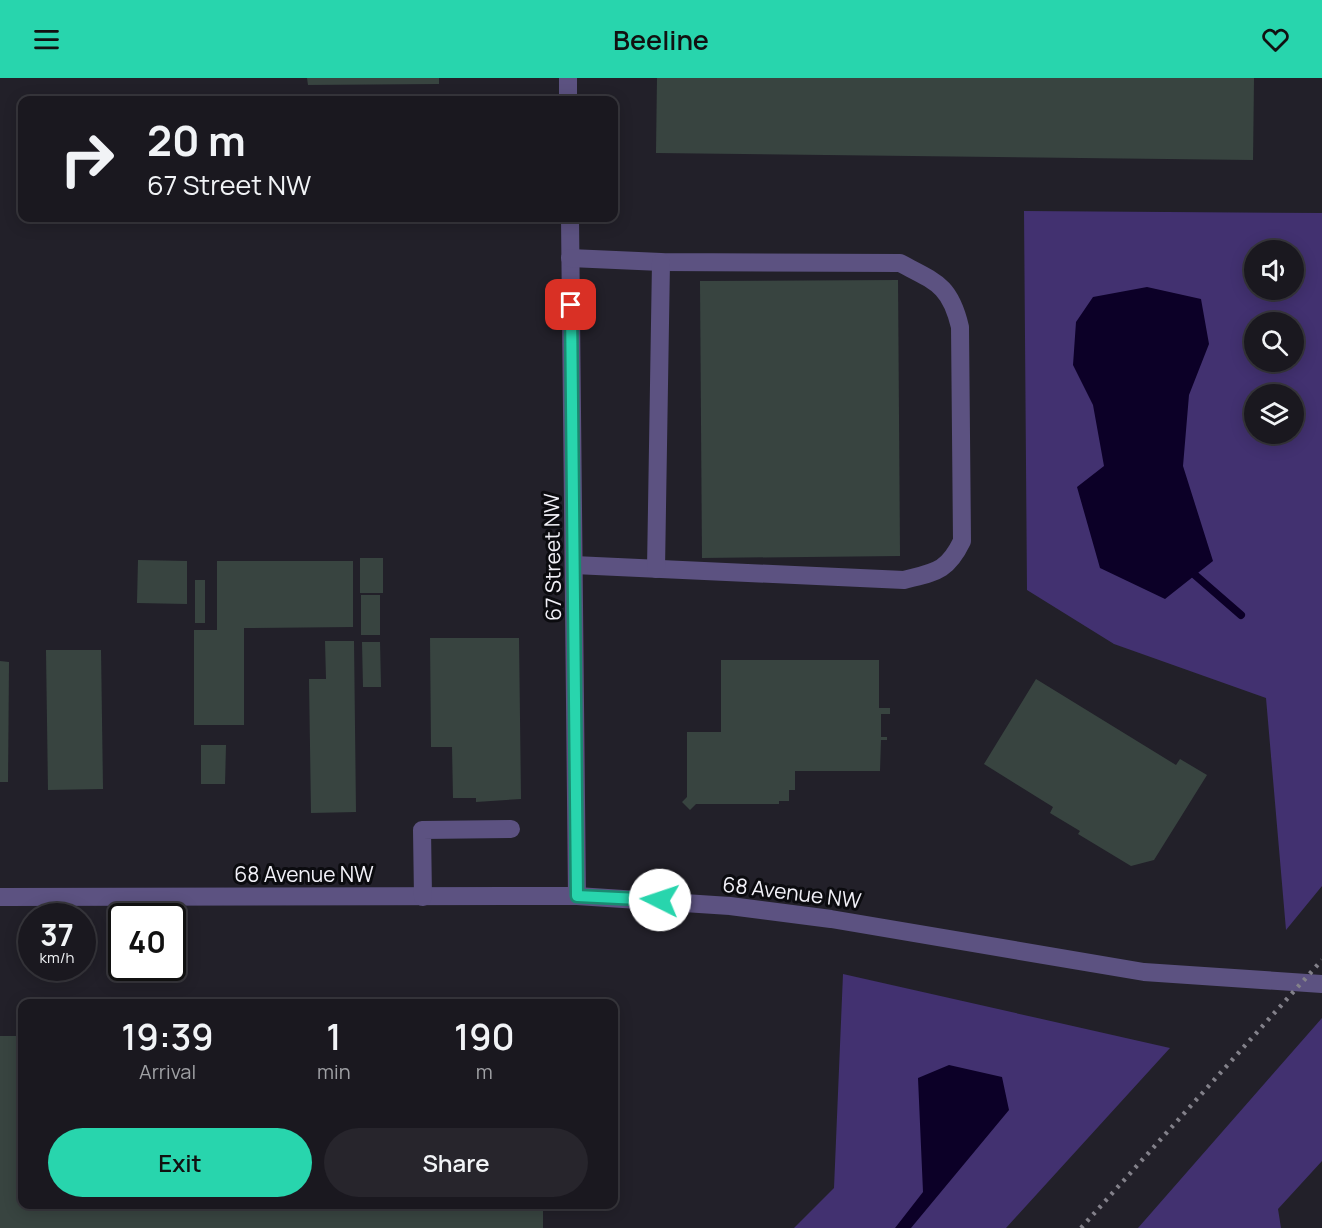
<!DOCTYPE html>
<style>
body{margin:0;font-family:Manrope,sans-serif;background:#27252c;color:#f1f3f6;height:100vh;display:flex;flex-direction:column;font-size:22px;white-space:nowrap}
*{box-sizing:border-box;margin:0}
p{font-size:20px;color:#9fa0a4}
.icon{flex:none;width:33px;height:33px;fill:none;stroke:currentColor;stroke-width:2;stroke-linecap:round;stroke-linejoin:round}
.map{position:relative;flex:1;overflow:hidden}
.sheet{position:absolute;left:18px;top:921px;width:600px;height:210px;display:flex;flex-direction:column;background:#1a181f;border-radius:12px;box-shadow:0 3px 15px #0003,0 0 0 2px #38373d}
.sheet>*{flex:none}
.banner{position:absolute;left:18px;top:18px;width:600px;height:126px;border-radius:12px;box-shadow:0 3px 15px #0003,0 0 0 2px #38373d;background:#1a181f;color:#f1f3f6;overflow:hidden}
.buttons{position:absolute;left:1244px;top:162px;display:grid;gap:12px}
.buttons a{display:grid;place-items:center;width:60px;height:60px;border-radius:50%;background:#1a181f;box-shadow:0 3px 15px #0003,0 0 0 2px #38373d;font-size:30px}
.speed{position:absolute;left:18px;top:825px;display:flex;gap:12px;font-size:30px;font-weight:700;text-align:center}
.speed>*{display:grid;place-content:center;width:78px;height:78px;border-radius:50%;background:#1a181f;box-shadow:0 3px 15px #0003,0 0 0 2px #38373d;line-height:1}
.speed small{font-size:15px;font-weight:400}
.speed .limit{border:3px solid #111;border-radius:9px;background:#fff;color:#111}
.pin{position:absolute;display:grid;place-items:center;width:51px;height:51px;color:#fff;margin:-26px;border-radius:12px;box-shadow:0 3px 9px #0006}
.me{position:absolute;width:66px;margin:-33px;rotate:274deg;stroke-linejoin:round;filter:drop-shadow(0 0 4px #0008)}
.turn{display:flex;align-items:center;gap:21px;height:126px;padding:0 30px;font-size:27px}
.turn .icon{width:78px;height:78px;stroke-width:2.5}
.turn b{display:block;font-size:42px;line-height:51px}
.eta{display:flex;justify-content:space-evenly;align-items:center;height:102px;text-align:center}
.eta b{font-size:36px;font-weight:600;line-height:42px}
.cta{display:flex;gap:12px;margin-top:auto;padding:12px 30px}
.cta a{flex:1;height:69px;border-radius:36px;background:#28d5ad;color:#111;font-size:24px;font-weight:600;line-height:69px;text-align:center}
.cta a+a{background:#27252c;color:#f1f3f6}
header{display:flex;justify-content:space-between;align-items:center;height:78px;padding:0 30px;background:#28d5ad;color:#111;font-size:27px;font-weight:600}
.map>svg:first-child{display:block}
.green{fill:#423170;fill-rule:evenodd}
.water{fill:#0c0027}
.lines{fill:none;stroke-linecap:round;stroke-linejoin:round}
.stream{stroke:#0c0027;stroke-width:8}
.building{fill:#384440}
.minor{stroke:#5c5281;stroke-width:18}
.rail{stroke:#83818a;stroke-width:4.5;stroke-dasharray:3 6;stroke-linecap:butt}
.route-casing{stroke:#1a8a70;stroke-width:15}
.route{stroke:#28d5ad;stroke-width:10}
.labels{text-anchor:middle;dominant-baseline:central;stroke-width:6;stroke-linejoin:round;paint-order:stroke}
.street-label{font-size:21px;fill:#f2f1f8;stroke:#0b0b0f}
</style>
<header><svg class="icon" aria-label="menu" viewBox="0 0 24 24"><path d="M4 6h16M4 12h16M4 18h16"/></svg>Beeline<svg class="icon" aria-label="heart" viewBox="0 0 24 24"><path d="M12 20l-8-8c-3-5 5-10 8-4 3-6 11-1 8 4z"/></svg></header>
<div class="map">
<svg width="1322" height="1150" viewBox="0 0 1322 1150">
<rect width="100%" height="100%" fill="#222029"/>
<!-- green -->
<g class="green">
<path d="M1024,133l298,2v673l-36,44 -20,-232 -152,-54 -87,-54zM1254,172h39v40h-39zM1254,244h39v40h-39zM1254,316h39v40h-39z"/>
<path d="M843,896l327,74 -164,180h-212l40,-40z"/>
<path d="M1322,940v143l-44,48 3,19h-143z"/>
</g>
<!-- water -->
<g class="water">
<path d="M1147,209l54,12 8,45 -20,51 -6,71 30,95 -48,38 -65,-31 -23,-81 27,-21 -11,-61 -20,-40 3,-43 17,-25z"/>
<path d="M949,987l53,12 7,33 -98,118h-16l28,-36 -5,-114z"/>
</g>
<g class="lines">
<!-- stream -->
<path class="stream" d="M1195,497l46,40"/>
</g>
<!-- building -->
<g class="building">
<path d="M307,0h132v6l-131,1z"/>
<path d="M657,0h597l-1,82 -597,-7z"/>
<path d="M898,202l2,276 -198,2 -2,-277z"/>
<rect x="360" y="480" width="23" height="35"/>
<path d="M138,482l49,1v43l-50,-1z"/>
<path d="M217,483h136v66l-109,1v97h-50v-95h23z"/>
<rect x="195" y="502" width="10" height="43"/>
<rect x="361" y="517" width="19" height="40"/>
<path d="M430,560h89l2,161 -45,3v-4h-23l-1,-51h-21z"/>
<path d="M325,563h29l2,171 -45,1 -2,-134h17z"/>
<path d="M362,564h18l1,45h-18z"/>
<path d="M46,572h55l2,139 -55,1z"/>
<path d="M721,582h158v48h11v6h-9v23h6v3h-6l-1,31h-85v19h-6v11h-10v3h-83l-6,6 -8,-8 5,-5v-65h34z"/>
<path d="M0,583l9,1 -1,120h-8z"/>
<path d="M1036,601l140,86 4,-6 27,16 -53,85 -23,6 -53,-32 2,-3 -30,-18 3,-6 -69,-43z"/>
<path d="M201,667h25l-1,39h-24z"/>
<path d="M0,958h22v168h521v24h-543z"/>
</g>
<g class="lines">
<!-- minor -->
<g class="minor">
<path d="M568,0v22"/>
<path d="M570,140l7,678"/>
<path d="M570,180l91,4 239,1c36,19 50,22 60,64l2,214c-15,31 -27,31 -58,39l-330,-15"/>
<path d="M656,491l5,-307"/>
<path d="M0,819l577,-1 153,10 101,13 313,53 178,12"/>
<path d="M423,819l-1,-67 89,-1"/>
</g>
<!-- rail -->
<path class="rail" d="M1081,1150l241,-268"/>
</g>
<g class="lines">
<defs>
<path id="route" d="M571,227l6,591 83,4"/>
</defs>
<!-- route casing -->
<use href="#route" class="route-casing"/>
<!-- route -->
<use href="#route" class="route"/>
</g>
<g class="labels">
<!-- street labels -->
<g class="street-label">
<text transform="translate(552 479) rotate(-91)">67 Street NW</text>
<text x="304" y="796">68 Avenue NW</text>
<text transform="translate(792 814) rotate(7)">68 Avenue NW</text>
</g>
</g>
</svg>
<div class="buttons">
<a><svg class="icon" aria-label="sound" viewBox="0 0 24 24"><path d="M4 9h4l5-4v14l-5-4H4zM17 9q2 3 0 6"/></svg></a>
<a><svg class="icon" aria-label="search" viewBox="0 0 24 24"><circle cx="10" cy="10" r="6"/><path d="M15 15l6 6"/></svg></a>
<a><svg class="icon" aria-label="layers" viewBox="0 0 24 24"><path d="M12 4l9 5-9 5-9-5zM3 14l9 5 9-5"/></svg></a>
</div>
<div class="speed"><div>37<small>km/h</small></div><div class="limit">40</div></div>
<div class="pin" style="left:571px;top:227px;background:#d93025"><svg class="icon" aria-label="arrive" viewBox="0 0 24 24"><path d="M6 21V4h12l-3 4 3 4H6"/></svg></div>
<svg class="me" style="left:660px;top:822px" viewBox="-20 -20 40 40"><circle r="19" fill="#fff"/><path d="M0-13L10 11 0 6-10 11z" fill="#28d5ad"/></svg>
<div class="banner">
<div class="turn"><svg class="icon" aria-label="right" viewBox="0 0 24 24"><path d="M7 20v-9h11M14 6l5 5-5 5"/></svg><div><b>20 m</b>67 Street NW</div></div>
</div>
<section class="sheet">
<div class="eta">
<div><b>19:39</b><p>Arrival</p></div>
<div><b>1</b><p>min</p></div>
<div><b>190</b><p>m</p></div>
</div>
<div class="cta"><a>Exit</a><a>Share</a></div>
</section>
</div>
